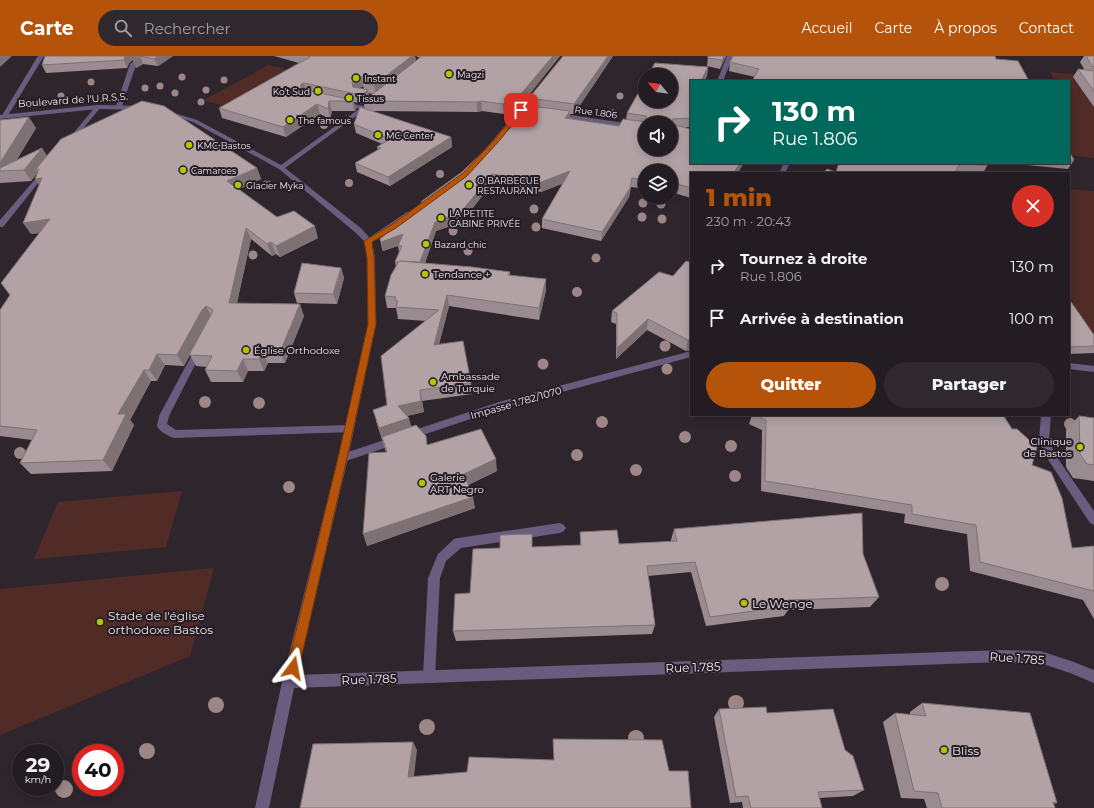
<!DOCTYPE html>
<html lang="fr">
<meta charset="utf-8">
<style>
body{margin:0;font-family:Montserrat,sans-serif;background:#2f292f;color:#f1f3f6;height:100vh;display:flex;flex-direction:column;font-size:15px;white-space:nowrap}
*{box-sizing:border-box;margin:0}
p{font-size:13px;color:#a3a1a5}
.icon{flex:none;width:22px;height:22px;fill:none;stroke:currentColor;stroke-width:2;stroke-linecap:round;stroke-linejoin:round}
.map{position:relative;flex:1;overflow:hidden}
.details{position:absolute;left:690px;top:116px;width:380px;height:244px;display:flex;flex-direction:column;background:#231c22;border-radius:0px;box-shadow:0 2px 10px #0003,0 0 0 1px #403a40}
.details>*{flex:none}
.guide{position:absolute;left:690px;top:24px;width:380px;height:84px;border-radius:0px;box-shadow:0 2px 10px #0003,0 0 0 1px #403a40;background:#00695c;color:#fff;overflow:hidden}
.needle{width:26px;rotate:299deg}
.buttons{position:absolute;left:638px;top:12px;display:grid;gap:8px}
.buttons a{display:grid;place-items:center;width:40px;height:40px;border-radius:50%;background:#231c22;box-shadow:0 2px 10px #0003,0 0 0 1px #403a40;font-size:20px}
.speed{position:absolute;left:12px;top:688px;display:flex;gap:8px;font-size:20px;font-weight:700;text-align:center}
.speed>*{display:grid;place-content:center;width:52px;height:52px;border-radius:50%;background:#231c22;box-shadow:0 2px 10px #0003,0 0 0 1px #403a40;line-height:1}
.speed small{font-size:10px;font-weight:400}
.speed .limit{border:6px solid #d22;background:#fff;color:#111}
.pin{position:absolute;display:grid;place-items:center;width:34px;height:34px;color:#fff;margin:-17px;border-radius:8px;box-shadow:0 2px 6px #0006}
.me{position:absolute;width:44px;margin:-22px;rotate:13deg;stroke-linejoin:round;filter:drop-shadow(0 0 3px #0008)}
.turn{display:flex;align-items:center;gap:14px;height:84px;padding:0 16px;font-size:18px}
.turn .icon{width:52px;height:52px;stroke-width:2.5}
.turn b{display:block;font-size:28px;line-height:34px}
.round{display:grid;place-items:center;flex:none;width:42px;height:42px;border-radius:21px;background:#2f292f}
.overview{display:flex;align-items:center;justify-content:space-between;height:68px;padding:0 16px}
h1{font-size:24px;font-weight:800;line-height:30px;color:#b45309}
.primary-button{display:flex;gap:8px;margin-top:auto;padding:8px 16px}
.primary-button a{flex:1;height:46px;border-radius:24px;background:#b45309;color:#fff;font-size:16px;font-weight:800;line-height:46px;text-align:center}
.primary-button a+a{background:#2f292f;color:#f1f3f6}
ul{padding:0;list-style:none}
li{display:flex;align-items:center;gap:12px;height:52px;padding:0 16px}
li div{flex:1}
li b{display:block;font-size:15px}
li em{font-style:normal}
header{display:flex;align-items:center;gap:24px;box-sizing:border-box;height:56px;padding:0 20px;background:#b45309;color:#fff}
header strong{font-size:19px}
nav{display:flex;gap:22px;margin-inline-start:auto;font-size:14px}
.search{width:280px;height:36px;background:#2f292f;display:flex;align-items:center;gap:10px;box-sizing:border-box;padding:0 14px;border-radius:22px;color:#a3a1a5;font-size:15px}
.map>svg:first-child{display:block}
.green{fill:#512c26}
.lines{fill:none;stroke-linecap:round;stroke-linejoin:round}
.service{fill:#6a5c7f;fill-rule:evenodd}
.minor{fill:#6a5c7f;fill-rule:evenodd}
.tertiary{fill:#6a5c7f;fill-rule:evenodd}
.tree{fill:#9c8686}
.wall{fill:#998b8f;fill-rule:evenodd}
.shaded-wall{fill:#7d7174}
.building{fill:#b2a2a6;stroke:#7d7174}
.route{fill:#b45309;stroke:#753606}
.poi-dot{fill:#afc506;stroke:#251c24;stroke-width:1.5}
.labels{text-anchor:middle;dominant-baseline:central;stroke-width:4;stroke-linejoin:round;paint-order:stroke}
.far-poi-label{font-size:9px;fill:#eee8ed;stroke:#251c24;text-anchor:start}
.far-street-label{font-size:9px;fill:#eee8ed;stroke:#251c24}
.street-label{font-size:10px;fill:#eee8ed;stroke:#251c24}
.poi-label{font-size:10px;fill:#eee8ed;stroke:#251c24;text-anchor:start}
.near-poi-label{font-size:12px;fill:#eee8ed;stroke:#251c24;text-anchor:start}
.near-street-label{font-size:12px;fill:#eee8ed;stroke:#251c24}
</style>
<header>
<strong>Carte</strong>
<div class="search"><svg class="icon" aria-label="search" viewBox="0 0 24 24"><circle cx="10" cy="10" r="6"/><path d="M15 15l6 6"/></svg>Rechercher</div>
<nav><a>Accueil</a><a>Carte</a><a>À propos</a><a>Contact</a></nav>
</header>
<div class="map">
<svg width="1094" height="752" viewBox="0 0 1094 752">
<rect width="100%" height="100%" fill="#2f262d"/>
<!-- green -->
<g class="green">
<path d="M269,9l29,7 -64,37 -30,-9z"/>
<path d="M1050,16l44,4v82l-25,-3v-74h-14z"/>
<path d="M1069,133l25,2v150h-4l-21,-48z"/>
<path d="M182,435l-16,56 -132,12 24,-57z"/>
<path d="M214,512l-24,88 -190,79v-146z"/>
</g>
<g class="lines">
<!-- service -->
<g class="service">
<path d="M140,0h6l-10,9 -14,41 -5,1 -1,-1 14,-42z"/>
<path d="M342,46l22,4 3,2 -3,2 -24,-5 -1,-1z"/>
<path d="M784,107h6l-5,10h-6z"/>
<path d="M199,290l4,3 -34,67 -2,8 9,6 173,-5 4,1 1,3 -1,3 -179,6c-4,-1 -16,-7 -17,-12 0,-2 2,-7 2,-10l36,-67z"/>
<path d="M560,467l4,2 2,3 -2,3 -4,2 -99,15 -15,13 -6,17 -5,99 -1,5 -5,1 -5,-1 -1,-5 5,-99 10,-24 16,-15 4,-1z"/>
</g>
<!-- minor -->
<g class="minor">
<path d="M38,0h6l-37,61 -5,1 -1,-1z"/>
<path d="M727,0h6l-10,25h-6z"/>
<path d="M535,34l5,1 -59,70h-4v-2z"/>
<path d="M96,50l5,1 -30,36h-4v-2z"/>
<path d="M557,57l88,13v4l-90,-14 -1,-1z"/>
<path d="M45,113l2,1v2l-44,55h-3v-7l43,-50z"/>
<path d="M407,156h3l4,2c-7,8 -39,30 -49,29l-1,-2z"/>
<path d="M691,295v6l-191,52 -157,53 -4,-1 -1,-3 1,-3 160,-53z"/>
<path d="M1069,307l25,3v6l-25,-3z"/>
<path d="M1041,359h10l-2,25 5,13 40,58v14l-4,-2 -45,-68 -6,-15z"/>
</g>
<!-- tertiary -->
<g class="tertiary">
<path d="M376,41l3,2 -1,1 -93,68 77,61 10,12 3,17 1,66 -28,134 -51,217 704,-25 39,1 31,10 23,9v13l-24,-10 -30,-10 -39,-1 -707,26 -25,120h-14l27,-126 56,-224 30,-134 -1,-66 -3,-17 -8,-8 -77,-64 -86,-47 -28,-9 3,-2 29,9 84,45z"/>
<path d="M98,49l46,1 3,2 -3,2 -46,-1 -98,10v-4z"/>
</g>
</g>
<!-- trees -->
<g class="tree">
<circle cx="182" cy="21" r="3.5"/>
<circle cx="224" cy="24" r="3.5"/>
<circle cx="91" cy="26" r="3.5"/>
<circle cx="160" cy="30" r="3.5"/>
<circle cx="145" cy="32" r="3.5"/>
<circle cx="206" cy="34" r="3.5"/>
<circle cx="175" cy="37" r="3.5"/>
<circle cx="61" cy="40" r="3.5"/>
<circle cx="620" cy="40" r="3.5"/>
<circle cx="201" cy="46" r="3.5"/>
<circle cx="613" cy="57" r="3.5"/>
<circle cx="324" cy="69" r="4"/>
<circle cx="440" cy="118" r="4"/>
<circle cx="349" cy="127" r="4"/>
<circle cx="267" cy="128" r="4"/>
<circle cx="643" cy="147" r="4.5"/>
<circle cx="661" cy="148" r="4.5"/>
<circle cx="534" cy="153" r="4.5"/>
<circle cx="642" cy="161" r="4.5"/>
<circle cx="662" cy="163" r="4.5"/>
<circle cx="536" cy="171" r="4.5"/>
<circle cx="453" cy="175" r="4.5"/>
<circle cx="468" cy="195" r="4.5"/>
<circle cx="253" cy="199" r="4.5"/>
<circle cx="596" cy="202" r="4.5"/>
<circle cx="577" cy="236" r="5"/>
<circle cx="665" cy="290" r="5.5"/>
<circle cx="543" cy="308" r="5.5"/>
<circle cx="667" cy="313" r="5.5"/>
<circle cx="205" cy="346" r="6"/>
<circle cx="259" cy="347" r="6"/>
<circle cx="602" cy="366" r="6"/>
<circle cx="1070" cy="368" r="6"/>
<circle cx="685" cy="381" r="6"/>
<circle cx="731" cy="390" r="6"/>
<circle cx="20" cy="397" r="6"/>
<circle cx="577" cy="399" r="6"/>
<circle cx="636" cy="414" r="6"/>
<circle cx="735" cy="420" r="6"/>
<circle cx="289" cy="431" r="6"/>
<circle cx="942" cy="528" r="7"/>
<circle cx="736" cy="647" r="8"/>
<circle cx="216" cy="649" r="8"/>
<circle cx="427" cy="671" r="8"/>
<circle cx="636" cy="682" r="8"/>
<circle cx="147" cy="695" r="8"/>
<circle cx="64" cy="733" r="9"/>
</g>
<!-- wall -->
<g class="wall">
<path d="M45,0h128l-15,10 -15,-2 -7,4 -3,-8 1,-1 -5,4 -2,5 -81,5 -4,-8z"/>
<path d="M274,0h141l1,5 4,-3 -4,-2h144l-44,55 -3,-3 -9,6 -22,-3 -5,1 -106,-1 80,26 1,10 -62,39 -33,-14 -2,-9 23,-13 -1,-3 5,-3 -26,-11 -2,-9 11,-15 -1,-5h-1l-9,-2 2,8 -2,1h-22l-2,8 -10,-5 -34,23 -64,-19 -3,-10 80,-45zM363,30l1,3 -5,-1zM368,37l5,1 -4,3z"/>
<path d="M613,0l-39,58h-4l-1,4 50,8 7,-6 1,-7 81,-46 -1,9 -3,5h-13v46h-6l6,46v25l-20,-6v-21h-26v18l-14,-2 -2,10 -28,44 -59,-13v-9l21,-36 -22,9 -49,-9 -30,39 -26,9 -11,32 85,9v3l36,15 -7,30 -90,-14 -10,38 32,39 1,11 -50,7 2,11 -17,4 4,11 17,18 69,26 -29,14 7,23 -108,38 19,-94 -10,-31 11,-16 39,-84 -28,-2 -2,-11h-9l-2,-12 11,-29 -1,-5 4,-10 -1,-6 -15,5 -1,-2 -2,-10 111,-89 30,-31v-10l8,-4v-7z"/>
<path d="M708,0h18l-6,13 -13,-3z"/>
<path d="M1084,0h10v51l-21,-30 5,-8h6l-4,-7z"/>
<path d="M996,3l-241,18 -26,-6 1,-9z"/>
<path d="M0,64l36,8 -20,33 26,-13 5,8 210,12 4,11 -22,10 38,28 41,21 -38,19 -4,-3 -4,2 -21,-17 -14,64 67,13 -19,47h-17l-4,8h-16l-5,11h-32l-6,-12 2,-3 -11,-1 -6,-11 -6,11 -19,-1 -8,16h-6l-21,39 4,5 -22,46 -81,3 -11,-11 12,-23 -32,-4v-126l10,-15 29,-62 -8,1 8,-49 -2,-12 -6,8 -31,2z"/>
<path d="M1069,95l5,9 -6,9 -62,-6h63z"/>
<path d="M839,107h147l1,3 -4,7h-20l-7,-1h-120z"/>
<path d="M689,206l2,88 -5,1 -39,-21 -31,29v-35l-5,-2 1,-11 61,-35z"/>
<path d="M341,212l3,10 -7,26 -40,-1 -3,-10z"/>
<path d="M1069,243l25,36v18l-25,1z"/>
<path d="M752,359h251l29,50 40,83 22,-2v73l-11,-19 -113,-29 -3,-37 -63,-11 1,-9 -144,-23 1,-61 -13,-6z"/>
<path d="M1079,360l15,2v63l-21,-3 -7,-11v-37z"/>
<path d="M674,473l189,25 16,43 -9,10 -82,3 -4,6 -78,10 -15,-54 -43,4 7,49 -3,9 -196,7 -3,-10 17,-38 62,-46 48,-2v-13l39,12 52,-2v-2z"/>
<path d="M922,647l135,100 -4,1 2,4h-128l-3,-9 -23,-1 -18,-76 12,-9 15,2v-3z"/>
<path d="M719,653l48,4 78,37 19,40 -11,6 -34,2 3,10h-79l-1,-6 -12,1 -16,-86z"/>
</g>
<!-- shaded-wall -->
<g class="shaded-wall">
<path d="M0,0h12l-12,11z"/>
<path d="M125,0h13l-9,7 -2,5 -3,-8z"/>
<path d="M140,0l3,8 -7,4 -3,-8z"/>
<path d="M158,0h15l-15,10 -4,-7z"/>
<path d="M412,0h3l1,7 -40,32 -2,-10z"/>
<path d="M553,0h7l-44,55 -1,-10z"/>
<path d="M608,0h5l-39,58v-10z"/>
<path d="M724,0h2l-6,13 2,-9z"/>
<path d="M708,11l-1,9 -3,5h-3z"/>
<path d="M361,20l2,10 -9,6v1l-2,-11z"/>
<path d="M304,27l2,10 -5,-4v-5z"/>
<path d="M368,34l2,10 -6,1v3h-1l-2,-9z"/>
<path d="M513,42v10l-9,6 -1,-10z"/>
<path d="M353,44l3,10 -2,1 -2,-10z"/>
<path d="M329,45l3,10 -2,8 -2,-10z"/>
<path d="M481,45l1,10 -5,1v-10z"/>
<path d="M317,48l3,10 -34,23 -3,-10z"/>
<path d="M570,55l-1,9 -4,-2z"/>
<path d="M29,61l7,11 -26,43h-10v-8z"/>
<path d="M451,81l1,10 -62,39 -2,-9z"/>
<path d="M42,92l7,11 -10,10h-3l2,3 -7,9 -7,-11z"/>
<path d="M740,107h4l-6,10h-4z"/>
<path d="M257,112l4,11 -29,13 -5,-11z"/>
<path d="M570,115v10l-29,11v-10z"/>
<path d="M492,118v9l-30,39 -26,9 -15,43 -2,-10 16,-42z"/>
<path d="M42,122v12l-7,-11z"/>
<path d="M632,122l-3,19 -28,44 1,-9z"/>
<path d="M50,163l7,12 -26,3 -8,-11z"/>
<path d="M315,170l3,12 -38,19 -4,-11z"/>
<path d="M246,172l5,11 -17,76 -5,-12z"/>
<path d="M403,178l2,9 -22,8 -2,-9z"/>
<path d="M271,186l5,12 -4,2 -5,-12z"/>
<path d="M341,212l3,10 -7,26 -4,-10z"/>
<path d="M546,223v11l-7,30v-12z"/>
<path d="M447,239l2,11 -13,50 -2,-11z"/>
<path d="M300,248l4,12 -19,47 -5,-11z"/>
<path d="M206,250l6,12 -4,3 -24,45 -7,-11 25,-45z"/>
<path d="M648,263l-1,11 -31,29 1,-11z"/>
<path d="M688,284h3v10l-5,1z"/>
<path d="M262,295l6,12 -4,8 -5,-12z"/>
<path d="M157,298l8,11 -8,16 -8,-11z"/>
<path d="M243,303l5,12 -5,11 -6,-11z"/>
<path d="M144,314l7,11 -21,39 4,5 -22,46 -9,-11 15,-46z"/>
<path d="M420,334l4,22 -23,5 -3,-11z"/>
<path d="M409,362l3,11 -30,10 -3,-11z"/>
<path d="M496,403l1,12 -31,15 -2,-12z"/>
<path d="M473,441l2,11 -108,38 -4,-12z"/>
<path d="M413,686l4,8 -4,34 -5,-7z"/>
</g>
<!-- building -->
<g class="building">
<path d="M45,0h80l-1,4 -82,5z"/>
<path d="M137,0h21l-4,3 -14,-3 -7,4z"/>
<path d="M308,0h104l-38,29 -11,-2 3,-4 -5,-3 -9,6 1,5 15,3 -7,5 -57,-12 -3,1v5l52,11 -1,1h-23l-1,8 -11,-5 -34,23 -64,-19 91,-51z"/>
<path d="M422,0h131l-38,45 -2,-3 -10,6 -22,-3 -4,1 -113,-1z"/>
<path d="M563,0h45l-34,48 -45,-6z"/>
<path d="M708,0h16l-2,4 -14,-2z"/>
<path d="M733,0h262l1,3 22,2 11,20h-277l7,-12 -29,-7z"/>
<path d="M1086,0h8v13z"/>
<path d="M655,7l53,4 -7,14h-10v37l-18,1 -2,4h-26v26h26v-25l20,5v34h49l-6,10h-43v15l-20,-6v-11h-26v9l-13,-2 -2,10 -28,44 -60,-13 28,-48 -29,11 -49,-8 -31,38 -26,10 -15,40 -21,-1v1h-4l7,-16h-4l5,-12 -22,8 -1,-3 41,-35 1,-3 40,-29 24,-23 5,1 10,-14 24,-21 -4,-6 2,-4 47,6 -5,7 54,8 4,-7 24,3 -1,-6 -19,-3 18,-32v20h26v-26h-23z"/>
<path d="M1078,13l16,2v20z"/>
<path d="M142,45l22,5 93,62 -30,13 50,36 17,-6 21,15 -39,20 -5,-4 -4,2 -21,-16 -17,75 71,1 -20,48 -18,-1 -3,8h-16l-6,12 -32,-1 7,-14 -23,-1 24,-44 -1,-2 -6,-3 -4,4 -25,45 -20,-1 -8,16h-5l-26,44h8l-23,46 -83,3 17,-33 -37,-4v-116l10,-15 -9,-12 49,-64 -27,4 19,-45 -7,1 4,-10h-3l25,-30z"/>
<path d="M360,51l91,30 -63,40 -33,-14 26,-15 -4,-1 13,-8 -36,-15z"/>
<path d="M29,61l-29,46v-43z"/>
<path d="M42,92l-18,22 -24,1v-3z"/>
<path d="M1069,95l5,9h-5z"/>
<path d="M839,107h121l-5,10h-132l4,-4 9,3z"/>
<path d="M961,107h25l1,3z"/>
<path d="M691,203v81h-3l-40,-21 -31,29v-35l-5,-2 47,-39 14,4 13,-15 3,1z"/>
<path d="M399,205l73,6 38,5 -2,3 38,4 -7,29 -92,-13 -13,50 29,-4 8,42 -51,7 1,11 -23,5 11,12 -30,10 -6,-18 14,-5 -6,-49 58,-46 -43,-3 2,-6 -3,-1 1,-3 -11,-1 6,-21z"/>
<path d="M302,207l39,5 -8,26 -39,-1z"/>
<path d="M1069,243l25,36v11l-25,1z"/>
<path d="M756,359h247l9,14h5l20,18 -5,18 19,7 11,26 10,50 22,-2v45l-114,-29 -4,-37 -64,-11v-9l-147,-24 1,-61z"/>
<path d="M1079,360l15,2v47l-7,-1 -7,-10z"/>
<path d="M416,369l10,11 1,9 54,-16 15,30 -32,15 9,23 -110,37 6,-81 18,-1 -5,-15z"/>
<path d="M862,457l1,41 16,43 -91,3 2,6 -80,11 -15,-55 -48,4 8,59 -202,6 2,-37 15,-1 3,-44 27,-1v-13l32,-1v13l49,-2 -1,-13 37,-2 2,14 58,-3 -3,-12z"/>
<path d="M922,647l108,10 27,90 -4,-1 2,6h-113l-4,-15 -24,-2 -19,-78 31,3z"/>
<path d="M766,651l1,6 66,-4 12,41 8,6 11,34 -46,2 4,16h-71l-3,-12 -12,1 -17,-88z"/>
<path d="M553,683l109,1 7,31h19l3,37h-391l13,-64 100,-2 -5,35 59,-5 2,-15 85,3z"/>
</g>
<!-- route -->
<path class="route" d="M519,53l5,1 -24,30 -33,36 -71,52 -24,14 2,16 2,66 -29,134 -48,210 -2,4 -4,1 -4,-1 -2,-4 51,-210 30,-134 -1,-66 -3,-17 27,-16 72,-52 33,-35z"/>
<!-- markers -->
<g class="poi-dot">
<circle cx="449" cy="18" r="4"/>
<circle cx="356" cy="22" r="4"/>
<circle cx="318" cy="35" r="4"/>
<circle cx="349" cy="42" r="4"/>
<circle cx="290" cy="64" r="4"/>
<circle cx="378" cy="79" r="4"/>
<circle cx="189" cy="89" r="4"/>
<circle cx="183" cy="114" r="4"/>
<circle cx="238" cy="129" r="4"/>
<circle cx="469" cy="129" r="4"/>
<circle cx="441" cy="162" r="4"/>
<circle cx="426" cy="188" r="4"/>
<circle cx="425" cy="218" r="4"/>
<circle cx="246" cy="294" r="4"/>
<circle cx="433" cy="326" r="4"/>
<circle cx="1080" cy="391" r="4"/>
<circle cx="422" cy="427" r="4"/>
<circle cx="744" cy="547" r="4"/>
<circle cx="100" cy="566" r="4"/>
<circle cx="944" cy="694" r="4"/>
</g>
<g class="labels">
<!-- far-poi labels -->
<g class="far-poi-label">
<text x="457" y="18">Magzi</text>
<text x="364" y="22">Instant</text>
<text x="310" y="35" text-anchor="end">Ko't Sud</text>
<text x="357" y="42">Tissus</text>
<text x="298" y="64">The famous</text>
<text x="386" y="79">MC Center</text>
<text x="197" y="89">KMC Bastos</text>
<text x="191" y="114">Camaroes</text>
<text x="477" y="124">O BARBECUE<tspan x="477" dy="10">RESTAURANT</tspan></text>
<text x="246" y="129">Glacier Myka</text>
<text x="449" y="157">LA PETITE<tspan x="449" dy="10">CABINE PRIVÉE</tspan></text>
<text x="434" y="188">Bazard chic</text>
</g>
<!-- far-street labels -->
<g class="far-street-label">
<text transform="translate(596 56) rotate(8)">Rue 1.806</text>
</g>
<!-- street labels -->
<g class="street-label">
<text transform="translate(73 44) rotate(-4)">Boulevard de l'U.R.S.S.</text>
<text transform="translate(516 347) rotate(-16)">Impasse 1.782/1070</text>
</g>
<!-- poi labels -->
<g class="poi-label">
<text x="433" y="218">Tendance +</text>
<text x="254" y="294">Église Orthodoxe</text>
<text x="441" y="320">Ambassade<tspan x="441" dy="12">de Turquie</tspan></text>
<text x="1072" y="385" text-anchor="end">Clinique<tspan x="1072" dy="12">de Bastos</tspan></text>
<text x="430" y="421">Galerie<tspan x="430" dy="12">ART Negro</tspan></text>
</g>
<!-- near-poi labels -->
<g class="near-poi-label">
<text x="752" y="547">Le Wenge</text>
<text x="108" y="559">Stade de l'église<tspan x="108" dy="14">orthodoxe Bastos</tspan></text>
<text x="952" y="694">Bliss</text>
</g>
<!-- near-street labels -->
<g class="near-street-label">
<text transform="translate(1017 602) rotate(4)">Rue 1.785</text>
<text transform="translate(693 611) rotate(-2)">Rue 1.785</text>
<text transform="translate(369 623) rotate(-2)">Rue 1.785</text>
</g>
</g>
</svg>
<div class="buttons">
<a><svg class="needle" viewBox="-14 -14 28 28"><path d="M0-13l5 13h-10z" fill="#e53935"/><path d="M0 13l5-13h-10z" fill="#a3a1a5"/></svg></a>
<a><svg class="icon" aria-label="sound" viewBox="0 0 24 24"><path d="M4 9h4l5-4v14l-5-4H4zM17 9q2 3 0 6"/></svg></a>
<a><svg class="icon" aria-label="layers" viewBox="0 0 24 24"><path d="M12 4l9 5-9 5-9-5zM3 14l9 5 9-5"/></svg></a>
</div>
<div class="speed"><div>29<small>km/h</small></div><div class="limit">40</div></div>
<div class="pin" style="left:521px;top:54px;background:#d93025"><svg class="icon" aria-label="arrive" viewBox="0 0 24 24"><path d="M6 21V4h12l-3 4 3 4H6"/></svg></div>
<svg class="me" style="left:293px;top:612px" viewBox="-20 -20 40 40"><path d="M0-17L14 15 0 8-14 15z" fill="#b45309" stroke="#fff" stroke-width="4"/></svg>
<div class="guide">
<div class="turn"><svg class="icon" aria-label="right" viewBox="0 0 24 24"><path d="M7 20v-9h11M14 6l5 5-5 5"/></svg><div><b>130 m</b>Rue 1.806</div></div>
</div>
<section class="details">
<div class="overview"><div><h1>1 min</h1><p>230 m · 20:43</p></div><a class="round" style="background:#d93025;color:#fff"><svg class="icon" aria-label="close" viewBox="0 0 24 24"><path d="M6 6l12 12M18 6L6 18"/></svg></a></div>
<ul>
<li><svg class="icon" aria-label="right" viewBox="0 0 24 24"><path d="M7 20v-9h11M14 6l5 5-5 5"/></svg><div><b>Tournez à droite</b><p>Rue 1.806</p></div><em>130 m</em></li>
<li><svg class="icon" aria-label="arrive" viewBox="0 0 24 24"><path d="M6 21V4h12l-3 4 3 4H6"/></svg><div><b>Arrivée à destination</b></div><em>100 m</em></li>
</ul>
<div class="primary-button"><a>Quitter</a><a>Partager</a></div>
</section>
</div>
